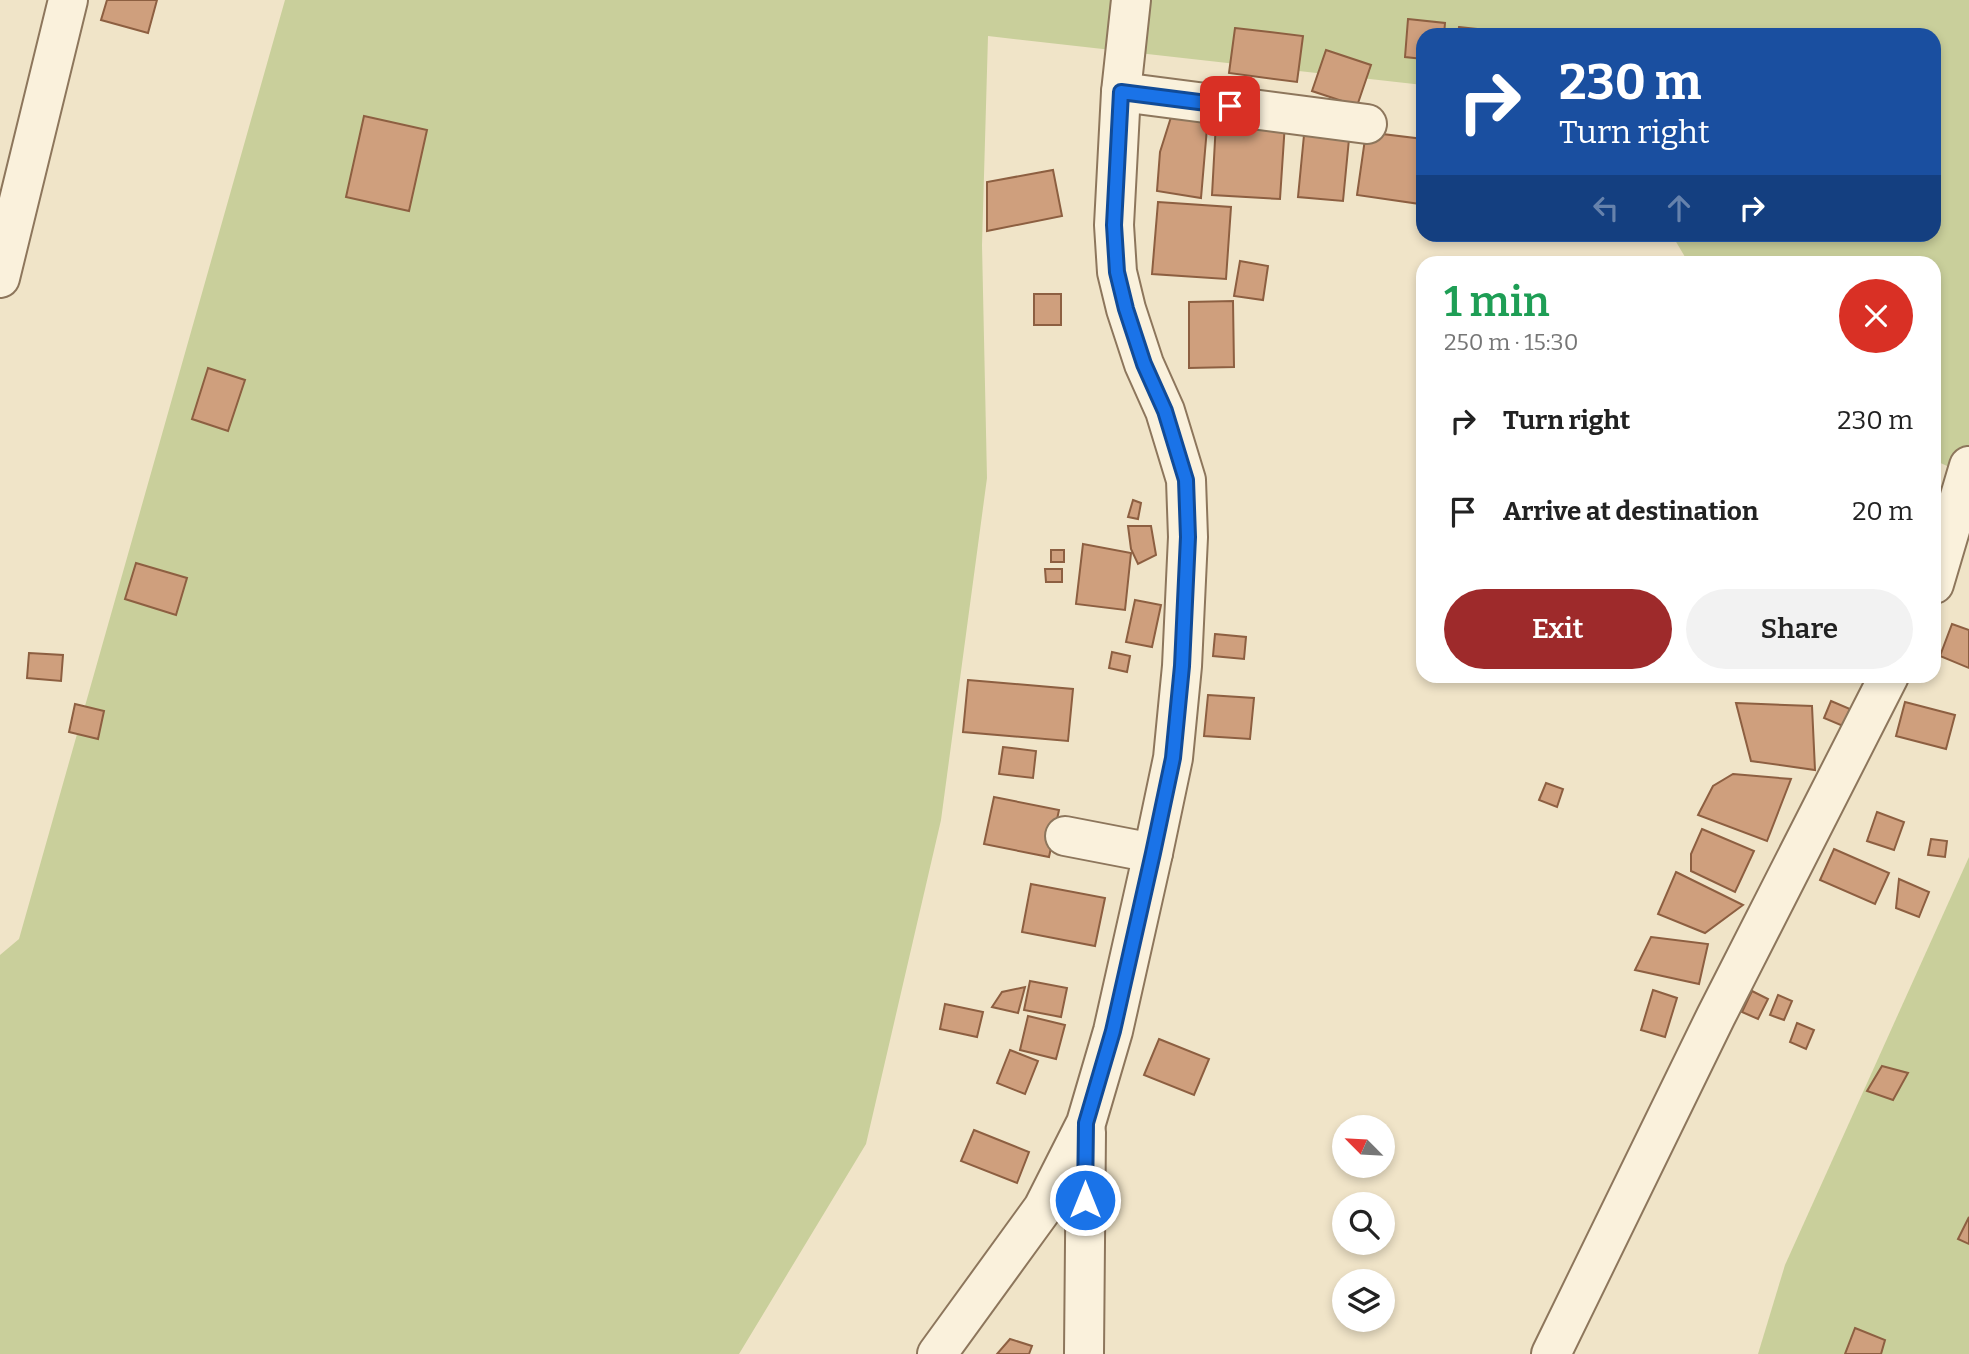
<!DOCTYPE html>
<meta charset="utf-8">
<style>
body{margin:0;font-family:Bitter,serif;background:#f2f2f2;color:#222;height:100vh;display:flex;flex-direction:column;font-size:26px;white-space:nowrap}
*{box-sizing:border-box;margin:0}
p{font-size:23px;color:#767676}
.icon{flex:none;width:38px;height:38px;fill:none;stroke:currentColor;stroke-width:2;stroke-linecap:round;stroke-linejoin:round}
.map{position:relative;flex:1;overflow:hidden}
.panel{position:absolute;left:1416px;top:256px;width:525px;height:427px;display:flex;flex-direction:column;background:#fff;border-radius:21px;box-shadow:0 4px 10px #0003}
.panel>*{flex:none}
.banner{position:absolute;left:1416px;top:28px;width:525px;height:214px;border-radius:21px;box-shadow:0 4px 10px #0003;background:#1a4fa0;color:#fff;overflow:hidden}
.needle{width:46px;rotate:294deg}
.fabs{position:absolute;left:1332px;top:1115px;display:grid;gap:14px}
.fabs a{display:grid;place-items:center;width:63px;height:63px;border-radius:50%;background:#fff;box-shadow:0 4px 10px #0003;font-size:35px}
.pin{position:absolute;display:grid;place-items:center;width:60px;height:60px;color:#fff;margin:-30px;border-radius:14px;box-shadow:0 4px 10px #0006}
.me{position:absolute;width:77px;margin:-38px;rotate:0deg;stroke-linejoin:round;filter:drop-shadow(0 0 5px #0008)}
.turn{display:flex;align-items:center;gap:24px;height:147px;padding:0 28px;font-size:32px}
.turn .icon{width:91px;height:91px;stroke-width:2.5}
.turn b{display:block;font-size:49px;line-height:60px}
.lanes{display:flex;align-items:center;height:66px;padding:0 28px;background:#0003;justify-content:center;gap:35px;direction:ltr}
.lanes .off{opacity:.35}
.round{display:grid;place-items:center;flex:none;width:74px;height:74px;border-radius:37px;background:#f2f2f2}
.head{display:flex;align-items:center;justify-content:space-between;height:119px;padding:0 28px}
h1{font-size:42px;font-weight:600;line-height:52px;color:#1e9e55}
.action{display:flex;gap:14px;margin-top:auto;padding:14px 28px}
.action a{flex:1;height:80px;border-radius:42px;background:#9e2a2b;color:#fff;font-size:28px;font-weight:600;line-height:80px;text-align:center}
.action a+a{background:#f2f2f2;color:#222}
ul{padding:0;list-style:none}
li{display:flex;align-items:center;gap:21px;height:91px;padding:0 28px}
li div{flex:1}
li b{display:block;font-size:26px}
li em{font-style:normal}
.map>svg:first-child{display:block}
.green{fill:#c9cf9b}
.building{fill:#cf9f7d;stroke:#8d5f41;stroke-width:2}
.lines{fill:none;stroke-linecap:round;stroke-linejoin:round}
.minor-casing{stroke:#8d765c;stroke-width:42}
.minor{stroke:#faf1dc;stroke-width:38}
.route-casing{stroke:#114b97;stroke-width:18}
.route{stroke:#1a73e8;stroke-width:12}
</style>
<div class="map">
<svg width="1969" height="1354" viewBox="0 0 1969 1354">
<rect width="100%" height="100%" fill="#f0e4c8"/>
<!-- green -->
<g class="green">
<path d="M285,0h1684v476l-35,-16v-198h-246l-16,-27 262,-1v-199h-511v50l-435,-49 -6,209 5,233 -46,342 -75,324 -127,210h-739v-399l19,-16z"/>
<path d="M1969,857v497h-211l27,-89z"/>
</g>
<!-- building -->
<g class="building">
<path d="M107,0h50l-9,33 -47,-13z"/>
<path d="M1408,19l37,4 -1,12h-21v24l-18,-2z"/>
<path d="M1459,27l54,6v2h-55z"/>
<path d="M1235,28l68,8 -6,46 -68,-9z"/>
<path d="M1326,50l45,15 -14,41 -45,-15z"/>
<path d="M1172,114l36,2 -7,82 -44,-7 3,-39z"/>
<path d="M364,116l63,14 -18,81 -63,-14z"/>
<path d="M1216,122l69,1 -5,76 -68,-4z"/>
<path d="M1366,132l57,7v44l-3,21 -63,-9z"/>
<path d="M1304,135l45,4 -6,62 -45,-4z"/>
<path d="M1053,170l9,46 -75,15v-49z"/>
<path d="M1158,202l73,5 -5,72 -74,-5z"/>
<path d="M1240,261l28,5 -5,34 -29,-4z"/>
<rect x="1034" y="294" width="27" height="31"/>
<path d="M1233,301l1,66 -45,1v-66z"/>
<path d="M208,368l37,12 -17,51 -36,-12z"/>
<path d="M1133,500l8,3 -3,16 -10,-2z"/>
<path d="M1128,526h23l5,29 -18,9 -7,-15z"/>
<path d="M1083,544l48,9 -6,57 -49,-6z"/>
<rect x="1051" y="550" width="13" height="12"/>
<path d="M136,563l51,15 -11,37 -51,-16z"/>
<path d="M1045,569h17v13h-16z"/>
<path d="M1135,600l26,5 -9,42 -26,-5z"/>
<path d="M1952,624l17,6v38l-29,-12z"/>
<path d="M1215,634l31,3 -2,22 -31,-3z"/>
<path d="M1112,652l18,4 -3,16 -18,-4z"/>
<path d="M29,653l34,2 -2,26 -34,-3z"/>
<path d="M968,680l105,9 -5,52 -105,-9z"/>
<path d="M1208,695l46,3 -4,41 -46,-3z"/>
<path d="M1831,701l19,8 -7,17 -19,-8z"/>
<path d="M1905,702l50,13 -9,34 -50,-13z"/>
<path d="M1736,703l76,3 3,64 -64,-9z"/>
<path d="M75,704l29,7 -6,28 -29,-7z"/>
<path d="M1003,747l33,4 -3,27 -34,-4z"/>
<path d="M1733,774l58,5 -24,62 -69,-26 15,-29z"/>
<path d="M1546,783l17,6 -6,18 -18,-7z"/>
<path d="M994,797l65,13 -10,47 -65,-13z"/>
<path d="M1877,812l27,10 -10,28 -27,-9z"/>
<path d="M1702,829l52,22 -19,41 -44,-21v-17z"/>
<path d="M1931,839l16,2 -2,16 -17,-2z"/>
<path d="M1834,849l55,24 -14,31 -55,-24z"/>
<path d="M1676,872l67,33 -38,28 -47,-19z"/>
<path d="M1899,879l30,13 -10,25 -23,-9z"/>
<path d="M1031,884l74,14 -10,48 -73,-14z"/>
<path d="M1651,937l57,7 -9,40 -64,-14z"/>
<path d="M1030,981l37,7 -6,29 -37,-7z"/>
<path d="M1025,987l-7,26 -26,-6 10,-15z"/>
<path d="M1653,990l24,8 -12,39 -24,-7z"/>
<path d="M1752,991l16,8 -10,20 -16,-7z"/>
<path d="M1778,995l14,6 -8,19 -14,-5z"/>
<path d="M945,1004l38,8 -6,25 -37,-8z"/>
<path d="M1028,1016l37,9 -9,34 -36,-9z"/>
<path d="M1797,1023l17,7 -8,19 -16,-7z"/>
<path d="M1159,1039l50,20 -15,36 -50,-20z"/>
<path d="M1010,1050l28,11 -13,33 -28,-11z"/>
<path d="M1882,1066l26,7 -15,27 -26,-9z"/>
<path d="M974,1130l55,22 -12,31 -56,-22z"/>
<path d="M1969,1217v27l-11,-5z"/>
<path d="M1855,1328l30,12 -4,14h-36z"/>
<path d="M1010,1339l22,7 -3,8h-32z"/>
</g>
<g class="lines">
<defs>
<g id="minor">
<path d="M1121,92l246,32"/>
<path d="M0,278l68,-278"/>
<path d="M1934,584l35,-118"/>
<path d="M1065,836l88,17"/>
<path d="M937,1354l106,-146 43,-85 27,-92 40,-178 20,-95 9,-92 6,-129 -2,-57 -21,-69 -21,-47 -18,-55 -9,-37 -3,-47 7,-133 10,-92"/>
<path d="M1084,1354l2,-222"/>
<path d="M1551,1354l165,-338 173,-340"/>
</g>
</defs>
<!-- minor casing -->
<use href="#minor" class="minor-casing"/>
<!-- minor -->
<use href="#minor" class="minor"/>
</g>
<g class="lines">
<defs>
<path id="route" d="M1085,1200l1,-77 27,-92 40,-178 20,-95 9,-92 6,-129 -2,-57 -21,-69 -21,-47 -18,-55 -9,-37 -3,-47 7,-133 109,14"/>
</defs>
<!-- route casing -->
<use href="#route" class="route-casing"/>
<!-- route -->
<use href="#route" class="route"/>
</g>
</svg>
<div class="fabs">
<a><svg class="needle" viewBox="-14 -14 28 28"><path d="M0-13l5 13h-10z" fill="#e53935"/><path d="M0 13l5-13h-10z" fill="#767676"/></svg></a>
<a><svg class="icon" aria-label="search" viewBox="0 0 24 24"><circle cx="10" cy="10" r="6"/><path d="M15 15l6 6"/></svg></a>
<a><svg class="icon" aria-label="layers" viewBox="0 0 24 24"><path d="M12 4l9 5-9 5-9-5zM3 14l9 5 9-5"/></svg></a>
</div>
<div class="pin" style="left:1230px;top:106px;background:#d93025"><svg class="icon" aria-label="arrive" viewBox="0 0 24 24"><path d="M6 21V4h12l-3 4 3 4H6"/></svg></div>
<svg class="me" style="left:1085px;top:1200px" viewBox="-20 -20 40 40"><circle r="17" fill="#1a73e8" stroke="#fff" stroke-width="3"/><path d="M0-11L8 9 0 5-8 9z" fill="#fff"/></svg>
<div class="banner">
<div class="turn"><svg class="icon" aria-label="right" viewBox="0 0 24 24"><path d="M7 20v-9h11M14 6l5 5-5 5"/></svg><div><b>230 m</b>Turn right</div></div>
<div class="lanes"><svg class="icon off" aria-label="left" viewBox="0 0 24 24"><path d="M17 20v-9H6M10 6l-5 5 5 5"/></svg><svg class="icon off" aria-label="ahead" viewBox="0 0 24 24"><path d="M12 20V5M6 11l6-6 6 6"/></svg><svg class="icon" aria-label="right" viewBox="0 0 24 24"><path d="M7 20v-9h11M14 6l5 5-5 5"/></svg></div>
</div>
<section class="panel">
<div class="head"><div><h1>1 min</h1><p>250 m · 15:30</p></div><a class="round" style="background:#d93025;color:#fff"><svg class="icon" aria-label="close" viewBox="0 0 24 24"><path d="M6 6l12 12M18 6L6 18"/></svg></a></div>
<ul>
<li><svg class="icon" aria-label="right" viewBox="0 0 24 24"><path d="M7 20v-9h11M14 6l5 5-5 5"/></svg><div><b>Turn right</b></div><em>230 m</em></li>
<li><svg class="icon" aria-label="arrive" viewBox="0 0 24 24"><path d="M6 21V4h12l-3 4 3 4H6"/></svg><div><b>Arrive at destination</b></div><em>20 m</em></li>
</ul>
<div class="action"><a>Exit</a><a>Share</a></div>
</section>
</div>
